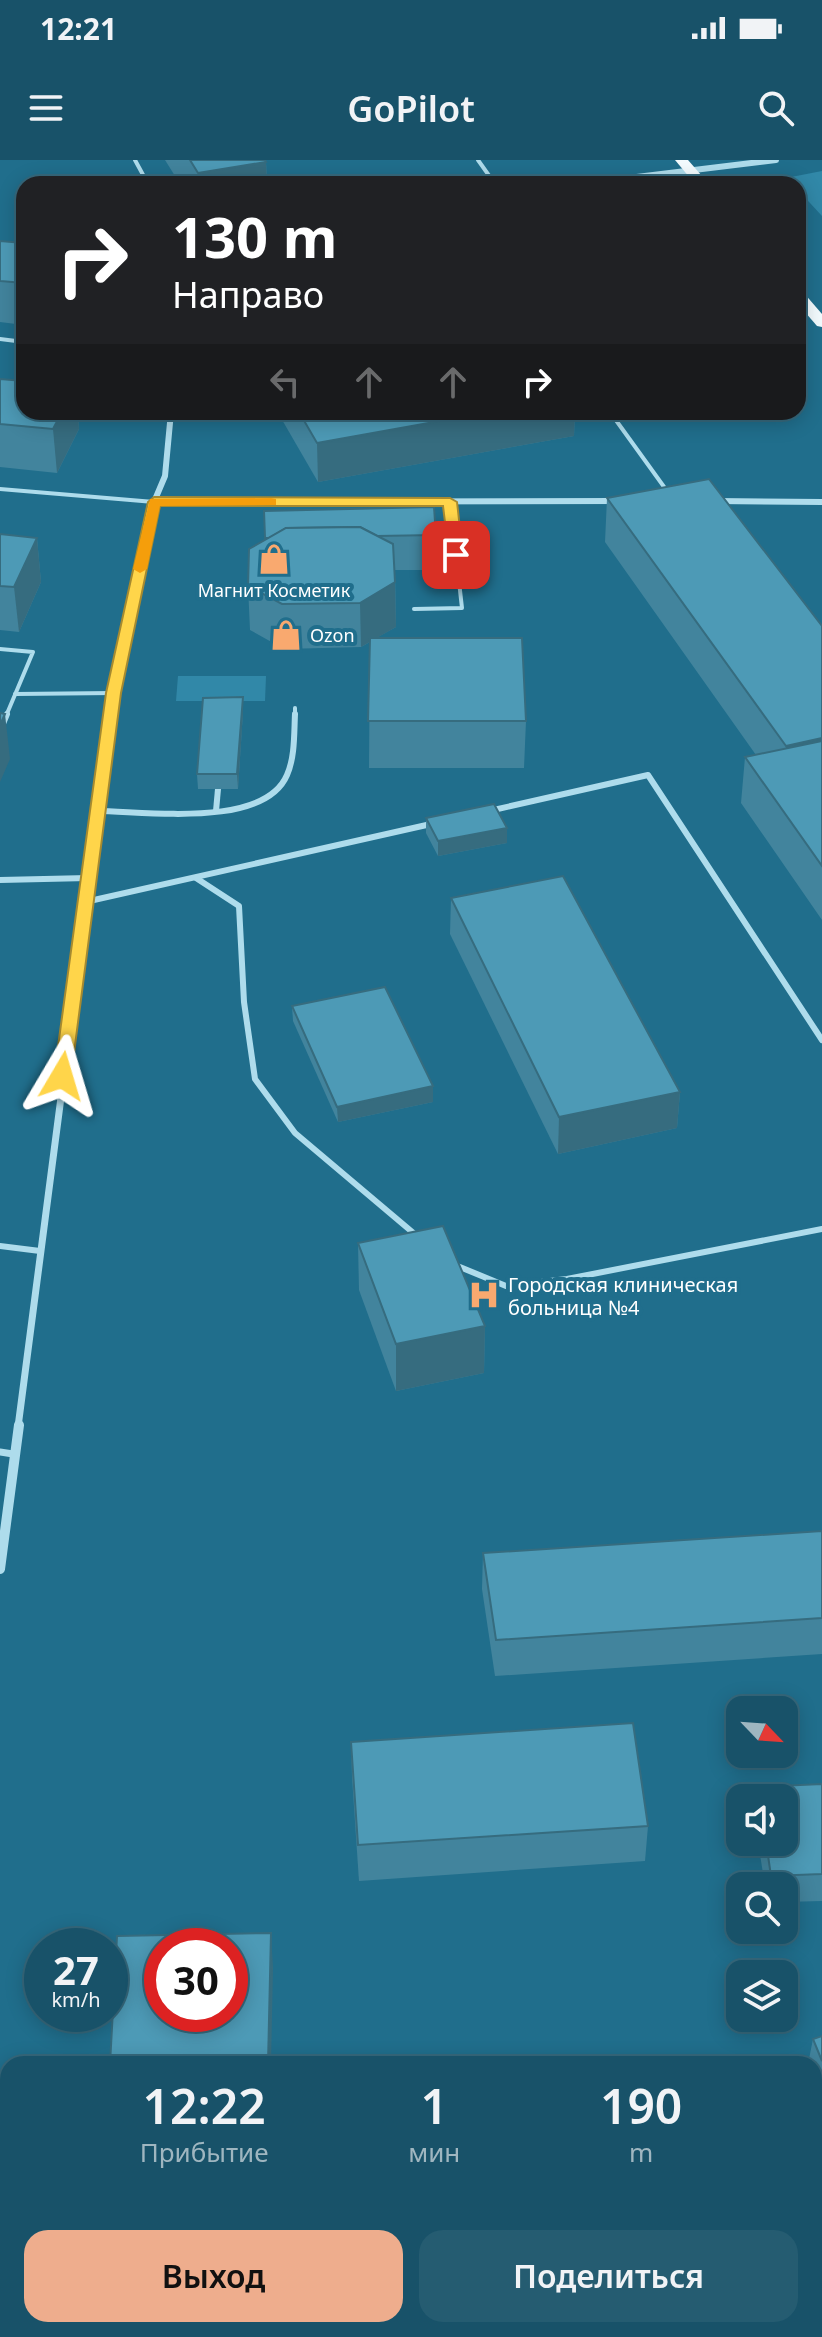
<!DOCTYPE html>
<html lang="ru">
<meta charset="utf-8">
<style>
body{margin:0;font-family:"Noto Sans",sans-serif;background:#255c71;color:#f1f3f6;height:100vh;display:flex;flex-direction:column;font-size:30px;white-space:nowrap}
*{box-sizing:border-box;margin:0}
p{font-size:26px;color:#9fb6c0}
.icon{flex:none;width:44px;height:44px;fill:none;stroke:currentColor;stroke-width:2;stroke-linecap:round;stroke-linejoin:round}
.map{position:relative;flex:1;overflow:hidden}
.drawer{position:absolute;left:0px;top:1896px;width:822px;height:282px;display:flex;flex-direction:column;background:#185269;border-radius:24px 24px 0 0;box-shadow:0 4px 20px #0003,0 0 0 2px #36697d}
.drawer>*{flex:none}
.top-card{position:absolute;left:16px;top:16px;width:790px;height:244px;border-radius:24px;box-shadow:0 4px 20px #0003,0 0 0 2px #36697d;background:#202124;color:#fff;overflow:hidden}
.needle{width:52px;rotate:115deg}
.buttons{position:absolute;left:726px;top:1536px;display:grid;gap:16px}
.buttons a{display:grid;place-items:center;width:72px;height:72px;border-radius:16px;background:#185269;box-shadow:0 4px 20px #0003,0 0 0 2px #36697d;font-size:40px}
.speed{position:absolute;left:24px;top:1768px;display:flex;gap:16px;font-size:40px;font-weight:700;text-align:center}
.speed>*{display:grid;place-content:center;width:104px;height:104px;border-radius:50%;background:#185269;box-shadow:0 4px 20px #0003,0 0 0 2px #36697d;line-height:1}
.speed small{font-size:20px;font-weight:400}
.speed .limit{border:12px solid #d22;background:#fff;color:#111}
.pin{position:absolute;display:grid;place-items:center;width:68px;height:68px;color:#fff;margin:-34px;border-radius:16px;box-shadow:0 4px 12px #0006}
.me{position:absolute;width:88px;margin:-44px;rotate:7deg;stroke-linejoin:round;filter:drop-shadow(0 0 6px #0008)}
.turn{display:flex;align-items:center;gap:28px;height:168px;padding:0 24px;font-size:36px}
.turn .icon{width:104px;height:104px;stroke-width:2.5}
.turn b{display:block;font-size:56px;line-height:68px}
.lanes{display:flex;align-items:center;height:76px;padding:0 24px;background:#0003;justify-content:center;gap:40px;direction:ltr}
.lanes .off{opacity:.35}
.eta{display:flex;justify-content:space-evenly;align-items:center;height:136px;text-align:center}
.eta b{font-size:48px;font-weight:600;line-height:56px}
.button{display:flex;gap:16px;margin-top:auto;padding:16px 24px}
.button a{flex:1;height:92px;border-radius:24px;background:#eead8d;color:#111;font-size:32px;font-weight:600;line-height:92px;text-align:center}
.button a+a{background:#255c71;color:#f1f3f6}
.status{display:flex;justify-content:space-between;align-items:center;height:56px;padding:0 40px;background:#185269;direction:ltr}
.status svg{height:22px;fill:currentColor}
header{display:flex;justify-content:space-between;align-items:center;height:104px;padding:0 24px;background:#185269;font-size:36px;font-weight:600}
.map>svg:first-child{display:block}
.green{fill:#3188a8}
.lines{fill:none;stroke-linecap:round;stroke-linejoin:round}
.lane-far2{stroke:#aedcec;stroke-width:4}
.lane-far1{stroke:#aedcec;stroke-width:6}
.lane{stroke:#aedcec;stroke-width:7}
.street-far2{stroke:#aedcec;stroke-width:6}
.street-far1{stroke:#aedcec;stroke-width:7}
.street{stroke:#aedcec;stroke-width:10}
.primary{fill:#f3fbfe;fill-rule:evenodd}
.wall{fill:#42849d}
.shaded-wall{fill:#366c7f}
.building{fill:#4d9ab6;stroke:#366c7f;stroke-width:2;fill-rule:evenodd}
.route{fill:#ffd54a;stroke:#a68a30;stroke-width:2}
.slow{fill:#f59e0b}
.labels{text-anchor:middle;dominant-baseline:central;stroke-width:8;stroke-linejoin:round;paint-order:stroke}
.far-poi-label{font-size:18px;fill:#fff;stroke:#206e8c}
.poi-label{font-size:20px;fill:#fff;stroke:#206e8c;text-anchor:start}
</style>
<div class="status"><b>12:21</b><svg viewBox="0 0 49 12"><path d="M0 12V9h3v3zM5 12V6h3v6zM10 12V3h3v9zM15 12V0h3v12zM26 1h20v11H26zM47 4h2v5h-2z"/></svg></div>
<header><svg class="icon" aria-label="menu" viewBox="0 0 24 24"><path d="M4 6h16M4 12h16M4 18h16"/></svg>GoPilot<svg class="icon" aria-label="search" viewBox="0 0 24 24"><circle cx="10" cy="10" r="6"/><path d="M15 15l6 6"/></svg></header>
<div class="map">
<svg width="822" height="2177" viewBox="0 0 822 2177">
<rect width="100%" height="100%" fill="#206e8c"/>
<!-- green -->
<g class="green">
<path d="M822,11v45l-24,-26v-6h-6l-6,-6z"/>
<path d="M178,516h88l-1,25h-89z"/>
</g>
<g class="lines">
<!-- lane-far2 -->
<g class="lane-far2">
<path d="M135,0l13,24"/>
<path d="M478,0l17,24"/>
<path d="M0,179l24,3"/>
<path d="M610,252l57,79"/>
<path d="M0,329l154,13"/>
<path d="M414,449l48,-1 -12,-106"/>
<path d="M0,489l33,3 -27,64"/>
<path d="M15,534l99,-1"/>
<path d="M295,556v-8"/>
</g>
<!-- lane-far1 -->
<g class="lane-far1">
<path d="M0,571l7,-17"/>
<path d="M97,651c48,0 167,18 190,-36 8,-18 7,-41 8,-61"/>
<path d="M216,651l2,-22"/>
<path d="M489,651l159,-36 174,265"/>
<path d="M196,718l43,28 5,96 11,77 40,54 122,103"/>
<path d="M0,720l88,-2"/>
<path d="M85,742l346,-78"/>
<path d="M0,1086l40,5"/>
<path d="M455,1105l51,21 61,-7 255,-50"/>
</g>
<!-- lane -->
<path class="lane" d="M0,1292l13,2"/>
<!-- street-far2 -->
<g class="street-far2">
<path d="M579,24l197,-24"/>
<path d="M715,341l107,1"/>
<path d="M154,342l464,-1"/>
<path d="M111,556l43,-214 11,-26 6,-64"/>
</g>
<!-- street-far1 -->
<path class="street-far1" d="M18,1267l93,-713"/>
<!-- street -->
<path class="street" d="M0,1409l19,-144"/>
<!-- primary -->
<g class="primary">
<path d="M675,0h13l21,24h-14z"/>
<path d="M798,131l5,1 19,22v13l-5,-1 -19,-22z"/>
</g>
</g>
<!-- wall -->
<g class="wall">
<path d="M165,0h100l1,2 1,22h-87z"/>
<path d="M0,81l24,2v82l-24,-3z"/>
<path d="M0,219l24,33h54l1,17 -22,44 -57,-6z"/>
<path d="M280,252h295l-1,24 -256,46 -37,-64z"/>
<path d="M607,338l215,128v294l-81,-117 4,-46 11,-2 -151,-213z"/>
<path d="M264,351l172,24v35h-41l1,57 -20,11 150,83 -2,47h-155l1,-126 -9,5 -77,2 -34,-19 -2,-44 17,-46z"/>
<path d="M0,374l37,4 4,44 -22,50 -19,-2z"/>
<path d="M243,537v15l-5,77h-40l-1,-15z"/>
<path d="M426,658l81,10v15l-69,13 -12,-23z"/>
<path d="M451,738l229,194 -3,36 -119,26 -108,-220z"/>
<path d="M292,846l141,96 -95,20 -45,-101z"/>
<path d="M358,1083l127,83 -1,47 -88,18 -37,-101z"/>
<path d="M822,1371v123l-327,22 -13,-87 1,-36z"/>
<path d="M351,1582l297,84 -3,35 -286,20 -7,-104z"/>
<path d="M822,1624v117l-38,1v-16h-19l-7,-44h26z"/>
<path d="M822,1876v74l-8,-19v-27h-6l5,-25z"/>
</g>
<!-- shaded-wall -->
<g class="shaded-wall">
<path d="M266,2l1,22h-68l-1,-11z"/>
<path d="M62,252h16l1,17 -22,44 -4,-44z"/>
<path d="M490,252h85l-1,24 -256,46 -1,-39z"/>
<path d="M37,378l4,44 -22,50 -5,-45z"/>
<path d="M395,422l1,45 -35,20 -1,-44z"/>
<path d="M243,537v15l-5,77 -1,-15z"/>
<path d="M5,554l5,45 -10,23v-57z"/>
<path d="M822,578v45l-41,8 5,-45z"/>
<path d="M507,668v15l-69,13v-15z"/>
<path d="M433,926v16l-95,20 -1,-15z"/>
<path d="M680,932l-3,36 -119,26 1,-37z"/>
<path d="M485,1166l-1,47 -88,18v-47z"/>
<path d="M271,1773l2,35 -2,96h-3z"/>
</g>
<!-- building -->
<g class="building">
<path d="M190,0h75l1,2 -68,11z"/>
<path d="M0,81l24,2v40l-24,-2z"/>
<path d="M0,219l24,2v31h38l-9,17 -53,-5z"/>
<path d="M299,252h191l-173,31z"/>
<path d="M709,319l113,147v112l-36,8 -179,-248z"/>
<path d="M434,347l2,28 -59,1 -17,-9 -74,1 -17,10h-4l-1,-27z"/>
<path d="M360,367l33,17 2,38 -35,21 -78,1 -34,-18 1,-37 37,-21z"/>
<path d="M0,374l37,4 -23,49 -14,-1z"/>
<path d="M370,478h152l4,83h-158z"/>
<path d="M243,537l-6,77h-40l6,-76z"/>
<path d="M0,553l5,1 -5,11z"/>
<path d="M822,581v125l-77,-109z"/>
<path d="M494,644l13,24 -69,13 -12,-23z"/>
<path d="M563,716l117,216 -121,25 -108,-219z"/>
<path d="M385,827l48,99 -96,21 -45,-101z"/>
<path d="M443,1066l42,100 -89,18 -38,-101z"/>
<path d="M822,1371v87l-326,22 -13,-87z"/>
<path d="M633,1563l15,103 -290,19 -7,-103z"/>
<path d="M822,1624v90l-51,2 -5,-34h18v-44h-25l-2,-11z"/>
<path d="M271,1773l-3,131h-158l7,-128zM162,1786h68v68h-68z"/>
<path d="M822,1876v25l-9,-22z"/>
</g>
<!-- route -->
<path class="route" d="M154,337l296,1 7,4 6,53 -7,4 -7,-4 -6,-49h-283l-39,187 -50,383 -9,6 -8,-6 52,-383 42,-191z"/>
<!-- slow -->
<path class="slow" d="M271,338l5,1v6l-116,1 -13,63 -7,4 -7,-4 17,-70z"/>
<!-- icons -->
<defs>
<symbol id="shop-bare" viewBox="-9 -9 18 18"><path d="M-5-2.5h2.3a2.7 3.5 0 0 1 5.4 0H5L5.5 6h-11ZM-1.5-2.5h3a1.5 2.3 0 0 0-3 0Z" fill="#f9a96f" stroke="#206e8c" stroke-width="2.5" paint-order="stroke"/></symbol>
<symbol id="hospital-bare" viewBox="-9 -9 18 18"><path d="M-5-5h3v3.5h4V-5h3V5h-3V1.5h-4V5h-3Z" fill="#f9a96f" stroke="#206e8c" stroke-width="2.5" paint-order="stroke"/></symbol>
</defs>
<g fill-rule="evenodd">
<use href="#shop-bare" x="252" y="377" width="44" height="44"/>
<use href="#shop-bare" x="264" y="453" width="44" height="44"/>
<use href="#hospital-bare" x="462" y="1113" width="44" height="44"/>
</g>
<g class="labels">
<!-- far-poi labels -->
<g class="far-poi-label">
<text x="274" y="430">Магнит Косметик</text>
<text x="310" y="475" text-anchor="start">Ozon</text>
</g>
<!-- poi labels -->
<g class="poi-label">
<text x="508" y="1124">Городская клиническая<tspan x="508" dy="23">больница №4</tspan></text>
</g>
</g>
</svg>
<div class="buttons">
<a><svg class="needle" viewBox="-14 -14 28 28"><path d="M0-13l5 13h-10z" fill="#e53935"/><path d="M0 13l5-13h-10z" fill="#9fb6c0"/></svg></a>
<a><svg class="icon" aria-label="sound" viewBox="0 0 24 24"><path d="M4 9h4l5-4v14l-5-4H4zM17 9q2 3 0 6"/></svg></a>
<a><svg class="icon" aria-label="search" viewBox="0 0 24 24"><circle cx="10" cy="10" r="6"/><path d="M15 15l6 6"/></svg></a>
<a><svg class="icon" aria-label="layers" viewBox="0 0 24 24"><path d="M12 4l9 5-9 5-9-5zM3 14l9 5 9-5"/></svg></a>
</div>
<div class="speed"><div>27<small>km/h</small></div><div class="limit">30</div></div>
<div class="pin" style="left:456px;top:395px;background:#d93025"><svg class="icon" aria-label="arrive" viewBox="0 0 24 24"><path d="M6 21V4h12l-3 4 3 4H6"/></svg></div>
<svg class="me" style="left:62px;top:916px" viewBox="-20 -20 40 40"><path d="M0-17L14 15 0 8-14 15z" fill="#ffd54a" stroke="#fff" stroke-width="4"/></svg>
<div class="top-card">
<div class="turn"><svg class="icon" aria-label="right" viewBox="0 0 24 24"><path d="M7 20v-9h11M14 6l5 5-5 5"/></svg><div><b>130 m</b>Направо</div></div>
<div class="lanes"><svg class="icon off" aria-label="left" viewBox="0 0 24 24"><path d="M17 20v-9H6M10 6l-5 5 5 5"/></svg><svg class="icon off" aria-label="ahead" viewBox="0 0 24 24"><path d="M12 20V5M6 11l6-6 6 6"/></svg><svg class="icon off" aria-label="ahead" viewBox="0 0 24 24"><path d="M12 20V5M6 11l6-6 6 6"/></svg><svg class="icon" aria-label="right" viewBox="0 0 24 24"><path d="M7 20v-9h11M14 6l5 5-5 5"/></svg></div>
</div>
<section class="drawer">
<div class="eta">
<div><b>12:22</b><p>Прибытие</p></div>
<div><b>1</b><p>мин</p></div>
<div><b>190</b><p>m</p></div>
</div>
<div class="button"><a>Выход</a><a>Поделиться</a></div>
</section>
</div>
